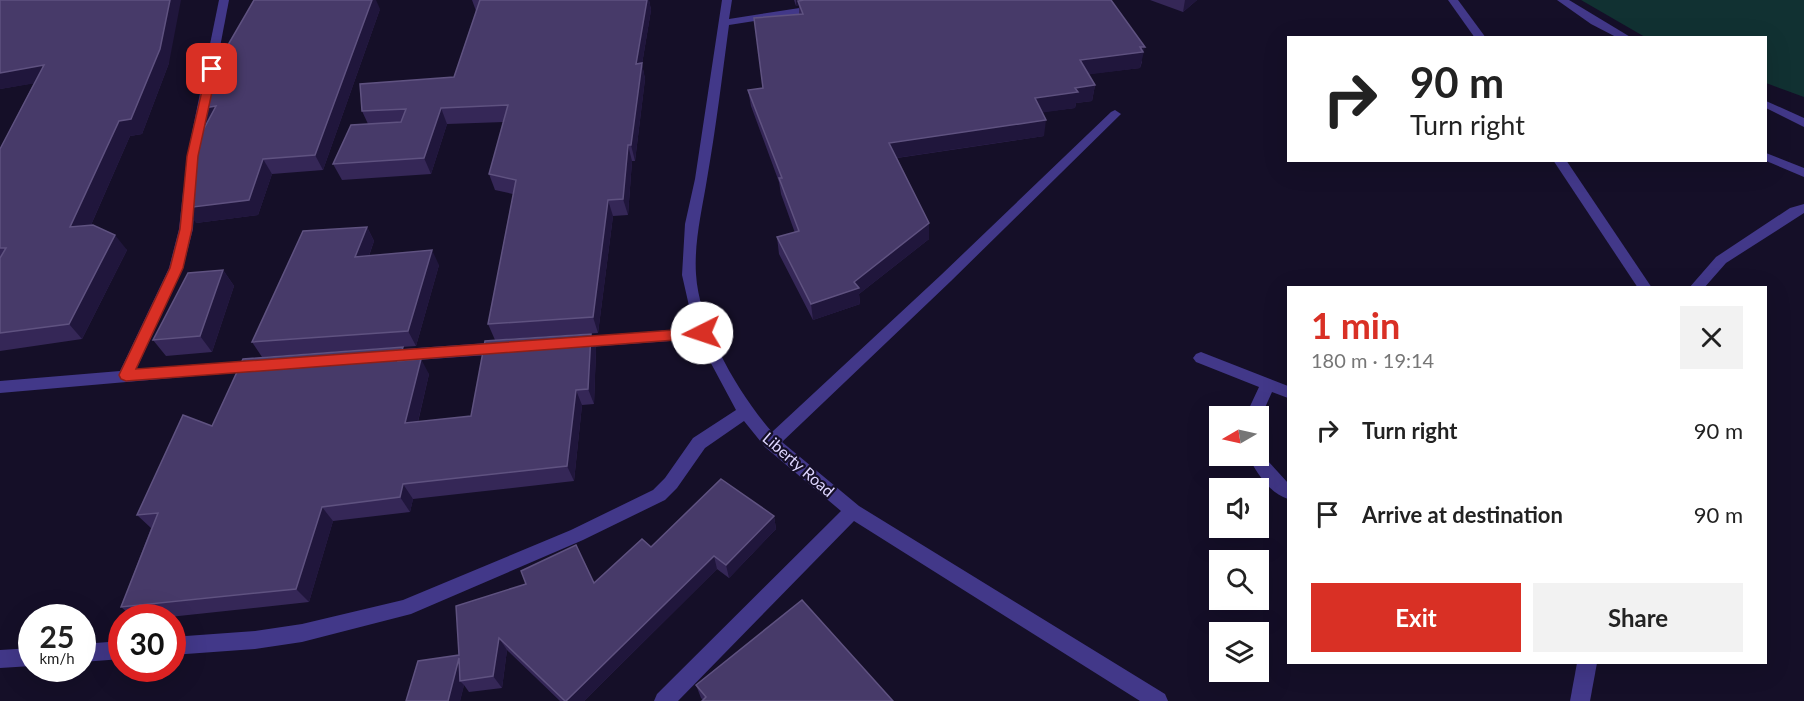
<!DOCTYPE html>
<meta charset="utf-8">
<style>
body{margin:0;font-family:Lato,sans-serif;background:#f2f2f2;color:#222;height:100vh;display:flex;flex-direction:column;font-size:22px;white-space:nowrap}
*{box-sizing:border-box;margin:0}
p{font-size:20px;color:#767676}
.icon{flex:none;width:33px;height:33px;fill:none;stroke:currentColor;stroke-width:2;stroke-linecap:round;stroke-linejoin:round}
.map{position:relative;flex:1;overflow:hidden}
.panel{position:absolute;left:1287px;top:286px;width:480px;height:378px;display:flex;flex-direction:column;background:#fff;border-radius:0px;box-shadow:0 6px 24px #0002}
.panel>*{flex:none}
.top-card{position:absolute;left:1287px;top:36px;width:480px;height:126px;border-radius:0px;box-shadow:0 6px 24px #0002;background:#fff;color:#222;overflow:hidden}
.needle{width:39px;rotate:261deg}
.fabs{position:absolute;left:1209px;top:406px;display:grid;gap:12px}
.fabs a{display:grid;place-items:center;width:60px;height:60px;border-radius:0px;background:#fff;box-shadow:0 6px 24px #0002;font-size:30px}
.speed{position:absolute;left:18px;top:604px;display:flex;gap:12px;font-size:30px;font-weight:700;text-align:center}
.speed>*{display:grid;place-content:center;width:78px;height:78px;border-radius:50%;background:#fff;box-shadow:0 6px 24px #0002;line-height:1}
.speed small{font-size:15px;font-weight:400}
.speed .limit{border:9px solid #d22;background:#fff;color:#111}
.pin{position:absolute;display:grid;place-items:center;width:51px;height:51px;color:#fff;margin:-26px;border-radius:12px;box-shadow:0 3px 9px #0006}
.me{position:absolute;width:66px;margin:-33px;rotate:266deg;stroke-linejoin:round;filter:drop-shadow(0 0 4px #0008)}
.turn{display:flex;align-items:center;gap:21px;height:126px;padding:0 24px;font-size:27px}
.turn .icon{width:78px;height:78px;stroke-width:2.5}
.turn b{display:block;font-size:42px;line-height:51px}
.round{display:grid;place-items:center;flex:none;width:63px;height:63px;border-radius:0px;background:#f2f2f2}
.summary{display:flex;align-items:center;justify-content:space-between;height:102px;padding:0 24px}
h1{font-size:36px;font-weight:700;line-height:45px;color:#d93025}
.button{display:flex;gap:12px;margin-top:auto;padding:12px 24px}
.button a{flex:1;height:69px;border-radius:0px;background:#d93025;color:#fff;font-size:24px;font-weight:700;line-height:69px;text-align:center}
.button a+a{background:#f2f2f2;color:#222}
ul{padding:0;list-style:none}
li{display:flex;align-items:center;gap:18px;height:84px;padding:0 24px}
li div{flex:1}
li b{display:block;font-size:22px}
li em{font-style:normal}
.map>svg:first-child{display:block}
.green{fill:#113132}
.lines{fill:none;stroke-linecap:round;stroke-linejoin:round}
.minor{fill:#423889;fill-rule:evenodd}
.wall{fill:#352757}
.shaded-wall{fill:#20163c}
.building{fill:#473a69;stroke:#5f5280;stroke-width:1.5}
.route{fill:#d93025;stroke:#8d1f18;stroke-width:1.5}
.labels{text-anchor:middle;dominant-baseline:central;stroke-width:4.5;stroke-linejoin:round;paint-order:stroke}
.street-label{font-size:16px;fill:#ded6ff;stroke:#150f28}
</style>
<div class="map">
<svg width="1804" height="701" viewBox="0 0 1804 701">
<rect width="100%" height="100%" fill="#150f28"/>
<!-- green -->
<path class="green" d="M1581,0h223v97l-38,-14v-45l-121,-1z"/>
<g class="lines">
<!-- minor -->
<g class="minor">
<path d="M219,0h10l-31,162 -6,4 -6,-4z"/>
<path d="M722,0h10l-3,19 90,-14 5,3 -5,3 -90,14c-7,52 -13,103 -22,154 -5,31 -13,63 -11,95 3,52 42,119 76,158l169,-157 170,-163 4,-2 6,4 -170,167 -169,161 77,64 306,188 3,7h-28l-286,-180 -176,180h-24l3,-7 184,-183 -76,-64 -21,-26 -39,27 -28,40 -12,12 -82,40 -172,74 -109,28 -47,7 -83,6v-18l83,-6 47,-7 101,-24 168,-70 82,-40 12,-12 28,-40 43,-28 -38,-71 -124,9 -5,-1 -2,-4 2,-4 5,-1 120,-10 -12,-53 3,-51 10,-45z"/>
<path d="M1448,0h10l28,38h-11z"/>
<path d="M1557,0h12l63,38h-14l-27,-14z"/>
<path d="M1766,101l38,17v9l-38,-19z"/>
<path d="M1766,153l38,15v9l-40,-17h2z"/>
<path d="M1553,160h13l86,128h-14z"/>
<path d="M189,188l6,4 -2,37 -10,39 -47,102 124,-10 5,2 3,4 -3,4 -265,23v-12l120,-10 49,-103 10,-39 4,-37z"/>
<path d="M1804,204v9l-78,50 -22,25h-15l27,-31 74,-49z"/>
<path d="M502,342l5,2 2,4 -2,4 -5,2 -113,8 -5,-2 -3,-4 3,-4 5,-2z"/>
<path d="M1201,352l87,34v12l-16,-6 -13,29 -1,-4h-13l14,-30 -63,-25 -3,-4 3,-4z"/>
<path d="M1258,450l30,33v16c-18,-5 -32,-27 -40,-43h10z"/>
<path d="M122,641v18l-40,3v-18z"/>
<path d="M32,648v18l-32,2v-18z"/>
<path d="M1577,663h20l-7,38h-20z"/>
</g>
</g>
<!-- wall -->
<g class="wall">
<path d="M0,0l169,63 -27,71 -12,2 -39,89 36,25 -45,89 -82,12v-202l34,-66 -34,6z"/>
<path d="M472,0h177l2,10 -9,54 3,15 -10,82h-3l-4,54 -15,1 -15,117 -103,7 -7,-16 25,-130 -18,-4 -6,-16 15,-52 -57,2 -16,50 -89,6 -9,-16 35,-40 -6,-13 92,-34 22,-66z"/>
<path d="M794,0h317l31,62 -2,6 -52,6 7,11 -3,16 -16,2 -1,5 -33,4 2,24 -147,22 32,65v16l-70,55 1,10 -47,16 -34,-66 -2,-17 18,-4 -14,-39 -2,-12 -28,-76 -3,-16 15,-2 36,-74v-8h-3z"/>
<path d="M1150,0h47l-14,12z"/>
<path d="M380,9l-57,161 -51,4 -14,41 -62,8z"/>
<path d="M367,227l7,14 -5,15 70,9 -23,81 -154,11 -10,-15z"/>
<path d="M223,270l11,16 -22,66 -46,4 -13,-16z"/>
<path d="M591,334l5,15 -2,55 -12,1 -8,76 -161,18 -3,13 -77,9 -24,81 -149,16h-26l-13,-11 30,-79 -14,-13 75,-89 198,-66 19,14 -11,48 53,-6z"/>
<path d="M774,516l2,13 -47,49 -12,-9 -133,132h-24l-53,-51 -5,38 -33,4 -5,-7 -4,16h-54l53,-46 135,-72 57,-36z"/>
<path d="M802,600l-99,100 -2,-2 -5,-13z"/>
</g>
<!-- shaded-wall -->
<g class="shaded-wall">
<path d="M170,0h11l-12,63 -27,71 -12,2 -47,107 -13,-16 49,-106z"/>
<path d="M372,0h4l4,9 -57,161 -8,-15z"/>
<path d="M647,0h2l2,10 -9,54 3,15 -10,82 -4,-16 5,-81z"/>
<path d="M796,0h40l-38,1 1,5h-3z"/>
<path d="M1185,0h12l-14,12z"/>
<path d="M1145,47l-5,21 -63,8 3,-16z"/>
<path d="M44,65l11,15 -55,9v-16z"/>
<path d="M1095,85l-3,16 -16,2 -1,5 -42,6 2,-16 40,-10z"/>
<path d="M216,106l-9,18 -9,-15z"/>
<path d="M441,108l6,16 -16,50 -7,-16z"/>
<path d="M1046,120l-2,16 -155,23v-16z"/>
<path d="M628,145l4,16 -4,54 -5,-16z"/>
<path d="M263,159l9,15 -14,41 -62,8 -11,-15z"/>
<path d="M608,200l5,16 -15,117 -5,-16z"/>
<path d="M929,223v16l-70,55 1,10 -47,16 -2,-16 43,-22z"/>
<path d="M367,227l7,14 -11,31 -8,-15z"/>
<path d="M115,235l12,15 -45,89 -13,-15z"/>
<path d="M432,250l7,15 -23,81 -8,-15z"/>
<path d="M223,270l11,16 -22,66 -12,-16z"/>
<path d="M591,334l5,15 -2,55 -6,-15z"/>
<path d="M403,347l8,15 -13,-1z"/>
<path d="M421,359l8,15 -15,64 -9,-15z"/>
<path d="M576,390l6,15 -8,76 -7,-15z"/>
<path d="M403,484l10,15 -3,13 -10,-15z"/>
<path d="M322,507l11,14 -24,81 -13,-13z"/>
<path d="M774,516l2,13 -47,49 -3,-13z"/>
<path d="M714,556l3,13 -133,132h-18z"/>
<path d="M499,638l8,12 -5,38 -9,-12z"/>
<path d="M459,658l1,23 4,4 -4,16h-12z"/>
</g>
<!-- building -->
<g class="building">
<path d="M0,0h170l-10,49 -29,70 -12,2 -49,106 23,-2 22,10 -46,89 -69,9v-75l6,-10h-6v-99l44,-84 -44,8z"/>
<path d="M254,0h118l-57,155 -52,4 -14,41 -64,8 6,-55 25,-47 -18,3 5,-21z"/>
<path d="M480,0h167l-11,64 6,-1 -11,82h-3l-5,54 -15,1 -15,117 -105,7 28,-144 -27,-6 19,-69 -67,3 -17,50 -91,6 18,-39 50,-3 5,-13 -44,2 -2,-27 94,-7z"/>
<path d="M804,0h307l34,47h-5l3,5 -63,8 15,25 -20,3 3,4 -43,6 11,22 -157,23 40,80 -75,59 5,6 -48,16 -34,-67 22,-6 -20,-53h3l-34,-88 15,-2 -9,-70 49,-4 -5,-13z"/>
<path d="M367,227l-12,30 77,-7 -24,81 -156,11 51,-111z"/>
<path d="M223,270l-23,66 -47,4 35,-67z"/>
<path d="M591,334l-3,55 -12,1 -9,76 -164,18 -3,13 -78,10 -26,82 -175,18 37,-94 -21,2 46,-100 29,11 31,-67 160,-12 -5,14 23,-2 -16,64 66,-7 14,-75z"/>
<path d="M721,479l53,37 -48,49 -12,-9 -148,145h-1l-66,-63 -6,38 -33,5 -1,-23 -11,43h-42l12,-40 41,-6 -3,-49 70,-22 -5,-13 55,-26 18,38 48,-44 9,8z"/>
<path d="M802,600l91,101h-191l4,-4 -10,-12z"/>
</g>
<!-- route -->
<path class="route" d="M212,66l5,3 -19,87 -6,73 -9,39 -47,101 566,-41 6,5 -6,5 -576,43 -5,-2 -2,-4 51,-107 10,-39 7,-73 20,-87z"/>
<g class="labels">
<!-- street labels -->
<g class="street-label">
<text transform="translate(799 464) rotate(41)">Liberty Road</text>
</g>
</g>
</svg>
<div class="fabs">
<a><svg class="needle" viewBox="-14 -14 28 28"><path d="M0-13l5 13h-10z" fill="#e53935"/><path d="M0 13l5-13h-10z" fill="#767676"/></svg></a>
<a><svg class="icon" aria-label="sound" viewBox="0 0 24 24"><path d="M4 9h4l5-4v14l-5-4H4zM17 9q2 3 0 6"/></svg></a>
<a><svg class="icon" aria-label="search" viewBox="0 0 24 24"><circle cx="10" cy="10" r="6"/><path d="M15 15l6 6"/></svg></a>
<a><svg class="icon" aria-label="layers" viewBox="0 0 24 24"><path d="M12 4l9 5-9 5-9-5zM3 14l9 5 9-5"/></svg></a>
</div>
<div class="speed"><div>25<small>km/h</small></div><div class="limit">30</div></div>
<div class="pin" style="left:212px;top:69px;background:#d93025"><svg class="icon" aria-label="arrive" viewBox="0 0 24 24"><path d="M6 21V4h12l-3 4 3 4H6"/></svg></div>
<svg class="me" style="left:702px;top:333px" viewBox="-20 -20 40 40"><circle r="19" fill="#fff"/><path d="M0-13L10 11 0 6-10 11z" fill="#d93025"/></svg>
<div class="top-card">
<div class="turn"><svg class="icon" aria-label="right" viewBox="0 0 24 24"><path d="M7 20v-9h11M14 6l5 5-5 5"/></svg><div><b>90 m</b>Turn right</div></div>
</div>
<section class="panel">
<div class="summary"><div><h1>1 min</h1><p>180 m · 19:14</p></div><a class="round"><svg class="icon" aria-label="close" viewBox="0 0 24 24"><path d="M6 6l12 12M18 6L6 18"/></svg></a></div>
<ul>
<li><svg class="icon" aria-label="right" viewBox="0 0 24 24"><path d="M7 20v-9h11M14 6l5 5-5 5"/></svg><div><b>Turn right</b></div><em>90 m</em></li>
<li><svg class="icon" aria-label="arrive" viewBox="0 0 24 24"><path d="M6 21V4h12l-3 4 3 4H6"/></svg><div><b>Arrive at destination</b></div><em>90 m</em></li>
</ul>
<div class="button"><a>Exit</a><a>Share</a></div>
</section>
</div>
